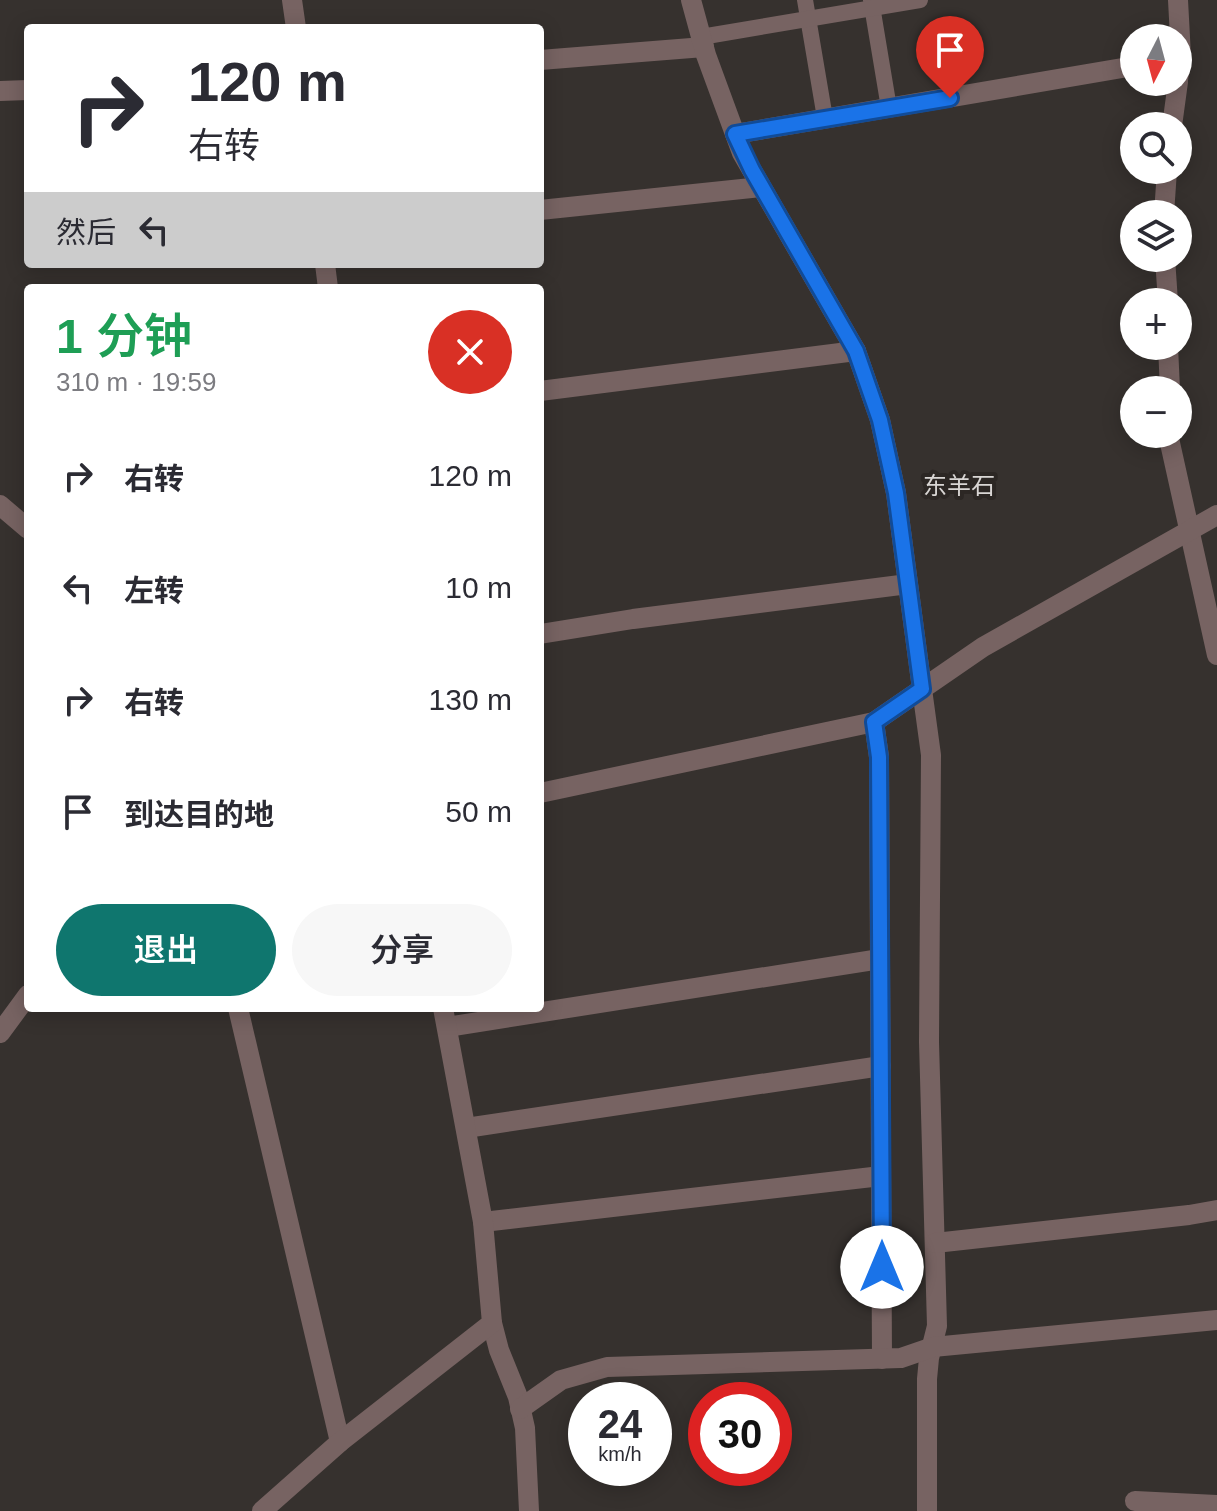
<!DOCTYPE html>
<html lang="zh">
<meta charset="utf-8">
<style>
body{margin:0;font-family:Helvetica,"Noto Sans SC",sans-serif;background:#f7f7f7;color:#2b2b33;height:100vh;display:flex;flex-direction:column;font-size:30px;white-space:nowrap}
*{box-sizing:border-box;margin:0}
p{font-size:26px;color:#7c7c81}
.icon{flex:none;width:44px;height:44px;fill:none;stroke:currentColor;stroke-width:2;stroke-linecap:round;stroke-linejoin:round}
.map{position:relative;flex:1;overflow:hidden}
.details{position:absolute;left:24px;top:284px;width:520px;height:728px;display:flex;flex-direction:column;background:#fff;border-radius:8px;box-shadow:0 4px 20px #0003}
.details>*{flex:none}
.hud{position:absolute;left:24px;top:24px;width:520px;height:244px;border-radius:8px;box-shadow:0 4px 20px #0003;background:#fff;color:#2b2b33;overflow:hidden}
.needle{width:52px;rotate:186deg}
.controls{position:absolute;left:1120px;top:24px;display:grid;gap:16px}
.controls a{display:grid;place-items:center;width:72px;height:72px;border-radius:50%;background:#fff;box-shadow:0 4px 20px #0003;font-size:40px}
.speed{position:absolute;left:568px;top:1382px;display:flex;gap:16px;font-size:40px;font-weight:700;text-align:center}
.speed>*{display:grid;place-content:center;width:104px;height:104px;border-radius:50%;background:#fff;box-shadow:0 4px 20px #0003;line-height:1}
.speed small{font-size:20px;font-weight:400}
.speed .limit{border:12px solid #d22;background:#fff;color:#111}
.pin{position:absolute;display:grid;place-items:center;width:68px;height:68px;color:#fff;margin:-82px -34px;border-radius:50% 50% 50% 0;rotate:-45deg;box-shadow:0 0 8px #0007}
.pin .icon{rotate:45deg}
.me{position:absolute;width:88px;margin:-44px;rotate:0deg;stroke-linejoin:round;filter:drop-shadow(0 0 6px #0008)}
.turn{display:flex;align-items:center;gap:28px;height:168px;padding:0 32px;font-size:36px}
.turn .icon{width:104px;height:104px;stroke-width:2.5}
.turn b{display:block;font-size:56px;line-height:68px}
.then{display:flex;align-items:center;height:76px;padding:0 32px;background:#0003;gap:16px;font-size:30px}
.round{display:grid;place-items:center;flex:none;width:84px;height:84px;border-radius:42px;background:#f7f7f7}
.headline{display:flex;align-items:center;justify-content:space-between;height:136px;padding:0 32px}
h1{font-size:48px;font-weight:600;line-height:60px;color:#1e9e55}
.action{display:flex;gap:16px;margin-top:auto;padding:16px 32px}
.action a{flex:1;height:92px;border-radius:48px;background:#0f766e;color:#fff;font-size:32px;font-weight:600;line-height:92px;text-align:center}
.action a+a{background:#f7f7f7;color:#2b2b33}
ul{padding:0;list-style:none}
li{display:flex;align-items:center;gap:24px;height:112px;padding:0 32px}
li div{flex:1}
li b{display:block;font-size:30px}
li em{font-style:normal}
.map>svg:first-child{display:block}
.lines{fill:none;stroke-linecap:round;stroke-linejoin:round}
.service{stroke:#776362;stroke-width:16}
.minor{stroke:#776362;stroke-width:20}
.tertiary{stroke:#776362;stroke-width:20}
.route-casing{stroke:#114b97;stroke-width:20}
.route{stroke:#1a73e8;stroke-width:14}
.labels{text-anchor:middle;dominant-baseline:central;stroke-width:8;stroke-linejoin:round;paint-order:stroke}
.quarter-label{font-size:24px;fill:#d9d6d4;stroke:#2c2724}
</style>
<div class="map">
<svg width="1217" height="1511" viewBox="0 0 1217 1511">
<rect width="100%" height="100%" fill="#36312e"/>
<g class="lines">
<!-- service -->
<g class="service">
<path d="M805,0l20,118"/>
<path d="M871,0l18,108"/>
<path d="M701,37l219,-37"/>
</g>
<!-- minor -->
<g class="minor">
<path d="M292,0l4,28"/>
<path d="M540,60l164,-13"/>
<path d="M1178,80l3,-24 -3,-56"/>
<path d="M0,91l28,-1"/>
<path d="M1172,126l6,-44"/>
<path d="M735,134l399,-68"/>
<path d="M540,210l221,-23"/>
<path d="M1164,214l3,-44"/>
<path d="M1165,258l3,44"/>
<path d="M325,264l3,24"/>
<path d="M1168,346l2,44"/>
<path d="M540,391l316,-40"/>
<path d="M1168,434l49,221"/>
<path d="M0,505l28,24"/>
<path d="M540,634l93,-15 275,-35"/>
<path d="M922,689l9,66 -2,287 8,284 -8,32 -2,21v132"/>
<path d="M874,722l5,35 3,602"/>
<path d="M238,1008l102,434"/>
<path d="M447,1027l433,-68"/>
<path d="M0,1033l28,-38"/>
<path d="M466,1128l415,-62"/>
<path d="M483,1222l398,-46"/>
<path d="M935,1243l254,-28 28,-5"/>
<path d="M492,1323l7,27 19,47 7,31 4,83"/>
<path d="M520,1409l41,-29 46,-13 294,-9 32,-11 284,-27"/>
<path d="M1135,1501l82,4"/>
</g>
<!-- tertiary -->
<g class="tertiary">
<path d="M691,0l15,55 36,98 114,198 24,69 16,73 26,196"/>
<path d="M540,793l334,-71 109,-75 234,-132"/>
<path d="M262,1511l78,-69 152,-119 -9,-101 -40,-214"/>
</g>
</g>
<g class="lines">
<defs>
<path id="route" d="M882,1267l-3,-510 -5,-35 48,-33 -26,-196 -16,-73 -24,-69 -104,-181 -17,-36 215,-36"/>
</defs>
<!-- route casing -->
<use href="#route" class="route-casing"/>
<!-- route -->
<use href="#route" class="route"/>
</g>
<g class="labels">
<!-- quarter labels -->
<g class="quarter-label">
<text x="959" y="485">东羊石</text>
</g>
</g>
</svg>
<div class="controls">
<a><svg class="needle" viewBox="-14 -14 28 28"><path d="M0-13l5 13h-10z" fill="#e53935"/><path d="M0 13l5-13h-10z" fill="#7c7c81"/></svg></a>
<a><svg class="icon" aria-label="search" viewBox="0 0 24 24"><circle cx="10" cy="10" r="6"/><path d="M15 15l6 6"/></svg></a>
<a><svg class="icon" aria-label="layers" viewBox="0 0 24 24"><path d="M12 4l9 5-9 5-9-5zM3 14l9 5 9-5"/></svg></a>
<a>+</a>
<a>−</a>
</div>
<div class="speed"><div>24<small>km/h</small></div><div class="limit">30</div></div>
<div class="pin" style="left:950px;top:98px;background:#d93025"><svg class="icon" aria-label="arrive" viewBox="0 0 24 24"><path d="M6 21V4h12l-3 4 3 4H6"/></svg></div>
<svg class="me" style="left:882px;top:1267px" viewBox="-20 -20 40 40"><circle r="19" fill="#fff"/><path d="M0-13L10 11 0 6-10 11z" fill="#1a73e8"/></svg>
<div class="hud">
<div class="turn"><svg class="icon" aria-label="right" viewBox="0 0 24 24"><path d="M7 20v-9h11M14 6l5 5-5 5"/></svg><div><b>120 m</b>右转</div></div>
<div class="then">然后<svg class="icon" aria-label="left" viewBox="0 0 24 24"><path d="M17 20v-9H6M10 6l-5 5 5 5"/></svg></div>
</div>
<section class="details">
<div class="headline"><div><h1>1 分钟</h1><p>310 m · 19:59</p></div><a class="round" style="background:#d93025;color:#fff"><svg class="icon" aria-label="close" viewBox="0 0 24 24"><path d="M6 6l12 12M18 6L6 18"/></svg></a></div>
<ul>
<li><svg class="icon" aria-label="right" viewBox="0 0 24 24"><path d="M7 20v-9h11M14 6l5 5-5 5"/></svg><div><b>右转</b></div><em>120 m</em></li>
<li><svg class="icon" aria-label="left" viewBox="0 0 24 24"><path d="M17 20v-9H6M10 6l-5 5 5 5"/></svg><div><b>左转</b></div><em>10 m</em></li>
<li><svg class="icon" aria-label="right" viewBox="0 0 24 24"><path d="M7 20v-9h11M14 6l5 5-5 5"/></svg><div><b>右转</b></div><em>130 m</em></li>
<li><svg class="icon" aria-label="arrive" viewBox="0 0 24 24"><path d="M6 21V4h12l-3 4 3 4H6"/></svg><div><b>到达目的地</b></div><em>50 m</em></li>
</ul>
<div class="action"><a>退出</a><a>分享</a></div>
</section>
</div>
